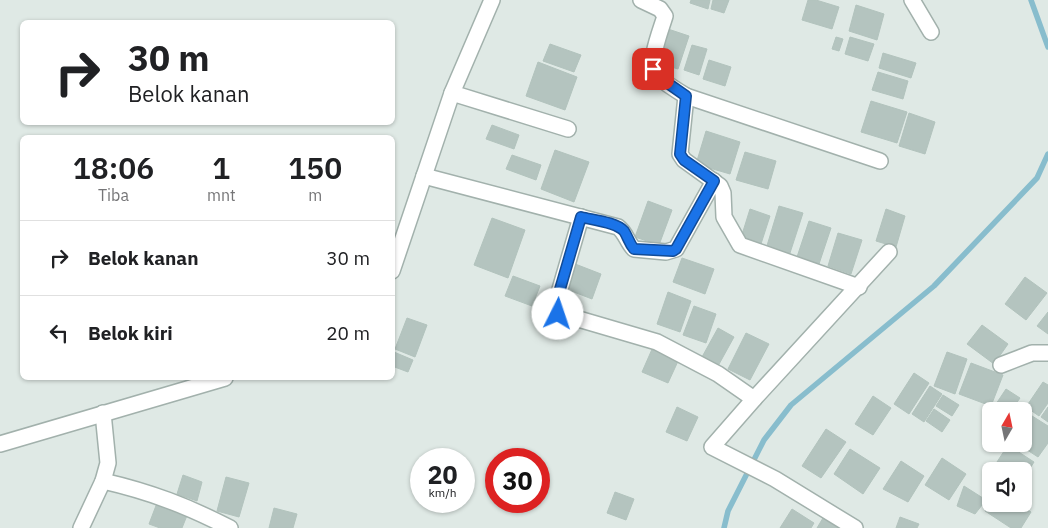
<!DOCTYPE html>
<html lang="id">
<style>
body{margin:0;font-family:"IBM Plex Sans",sans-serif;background:#f6f6f6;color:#202124;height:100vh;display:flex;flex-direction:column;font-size:19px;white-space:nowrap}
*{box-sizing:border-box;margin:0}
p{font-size:16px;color:#757577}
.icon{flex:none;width:28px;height:28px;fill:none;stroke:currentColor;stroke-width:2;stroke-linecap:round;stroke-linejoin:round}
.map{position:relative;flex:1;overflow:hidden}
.panel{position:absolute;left:20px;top:135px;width:375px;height:245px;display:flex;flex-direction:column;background:#fff;border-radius:8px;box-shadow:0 1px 4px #0004}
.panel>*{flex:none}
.hud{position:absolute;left:20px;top:20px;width:375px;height:105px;border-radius:8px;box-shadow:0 1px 4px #0004;background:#fff;color:#202124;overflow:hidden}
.needle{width:32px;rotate:9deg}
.fabs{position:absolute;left:982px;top:402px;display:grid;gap:10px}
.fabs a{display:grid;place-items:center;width:50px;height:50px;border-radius:8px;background:#fff;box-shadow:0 1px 4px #0004;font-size:25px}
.speed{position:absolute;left:410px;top:448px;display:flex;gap:10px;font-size:25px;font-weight:700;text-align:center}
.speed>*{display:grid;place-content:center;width:65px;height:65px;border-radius:50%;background:#fff;box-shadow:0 1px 4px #0004;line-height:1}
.speed small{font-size:12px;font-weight:400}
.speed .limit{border:8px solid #d22;background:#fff;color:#111}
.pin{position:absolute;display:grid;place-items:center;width:42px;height:42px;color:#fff;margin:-21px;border-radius:10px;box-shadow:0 2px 8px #0006}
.me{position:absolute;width:55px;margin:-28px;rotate:4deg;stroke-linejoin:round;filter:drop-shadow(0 0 4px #0008)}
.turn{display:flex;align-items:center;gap:18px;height:105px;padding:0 25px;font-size:22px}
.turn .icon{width:65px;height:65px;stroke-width:2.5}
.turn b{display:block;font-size:35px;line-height:42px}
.eta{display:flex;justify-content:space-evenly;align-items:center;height:85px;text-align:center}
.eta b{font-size:30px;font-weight:600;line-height:35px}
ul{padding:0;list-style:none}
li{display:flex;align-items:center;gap:15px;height:75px;padding:0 25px;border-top:1px solid #e0e0e0}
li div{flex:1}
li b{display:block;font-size:19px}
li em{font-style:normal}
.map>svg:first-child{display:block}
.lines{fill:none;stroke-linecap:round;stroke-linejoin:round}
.stream{stroke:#88bdcd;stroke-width:5.5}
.building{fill:#b4c4bf;stroke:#b2c3bd}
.minor-casing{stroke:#a2b1ac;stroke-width:18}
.minor{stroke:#fff;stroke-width:15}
.route-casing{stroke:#114b97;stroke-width:12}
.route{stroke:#1a73e8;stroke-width:9}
</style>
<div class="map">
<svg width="1048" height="528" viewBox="0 0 1048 528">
<rect width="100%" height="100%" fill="#dfe9e5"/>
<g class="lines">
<!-- stream -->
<g class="stream">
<path d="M1031,0l17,47"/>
<path d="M724,528l4,-17 36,-71 27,-35 143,-119 103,-108 11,-24"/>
</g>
</g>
<!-- building -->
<g class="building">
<path d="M691,0h19l-2,9 -18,-6z"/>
<path d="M713,0h16l-5,13 -13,-4z"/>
<path d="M808,0h8l23,7 -7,22 -30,-9z"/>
<path d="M856,5l28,9 -7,26 -28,-9z"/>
<path d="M665,28l24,8 -11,33 -23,-7z"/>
<path d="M836,37l7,2 -4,12 -7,-2z"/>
<path d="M850,37l24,7 -6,17 -23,-7z"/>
<path d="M550,44l31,11 -7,17 -31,-11z"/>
<path d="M692,45l15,4 -8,26 -15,-5z"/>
<path d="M883,53l33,10 -5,15 -32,-10z"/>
<path d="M709,60l22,7 -6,19 -22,-7z"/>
<path d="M538,62l39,15 -12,33 -39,-14z"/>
<path d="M878,72l30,9 -5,18 -31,-9z"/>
<path d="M871,101l36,11 -10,31 -36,-11z"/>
<path d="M909,113l26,9 -10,32 -26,-8z"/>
<path d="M492,125l27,10 -5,14 -28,-10z"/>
<path d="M706,131l34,11 -10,32 -34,-10z"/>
<path d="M555,150l34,12 -15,40 -33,-13z"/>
<path d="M745,152l31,9 -8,28 -32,-9z"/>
<path d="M512,155l29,10 -5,15 -30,-11z"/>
<path d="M648,201l24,9 -13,35 -24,-8z"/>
<path d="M779,206l24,7 -14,43 -23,-7z"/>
<path d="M750,209l20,7 -10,31 -20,-6z"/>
<path d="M886,209l19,7 -9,31 -20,-6z"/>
<path d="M492,218l33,12 -17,48 -34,-13z"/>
<path d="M809,221l22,7 -13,39 -22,-7z"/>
<path d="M838,233l24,7 -11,34 -23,-8z"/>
<path d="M682,258l32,11 -9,25 -32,-12z"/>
<path d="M570,262l31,12 -9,25 -31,-12z"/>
<path d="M513,276l27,10 -8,20 -27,-10z"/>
<path d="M1025,277l22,16 -21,27 -21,-16z"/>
<path d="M668,292l23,9 -11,31 -23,-8z"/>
<path d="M694,306l22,8 -10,29 -23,-8z"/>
<path d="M1048,312v22l-11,-8z"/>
<path d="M407,318l20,7 -12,32 -20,-8z"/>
<path d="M982,325l26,19 -14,20 -27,-20z"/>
<path d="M718,328l16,9 -16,29 -16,-9z"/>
<path d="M746,333l23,11 -19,36 -22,-11z"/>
<path d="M653,347l26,12 -11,24 -26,-11z"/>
<path d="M394,352l19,8 -5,12 -16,-6z"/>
<path d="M947,352l20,7 -12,35 -21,-8z"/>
<path d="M971,363l32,12 -12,31 -32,-12z"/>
<path d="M914,373l15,10 -20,31 -15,-10z"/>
<path d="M1043,382l5,3v18l-9,13 -13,-9z"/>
<path d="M930,386l12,8 -18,28 -12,-8z"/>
<path d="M1006,389l14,9 -9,13h-20v7l-3,-2z"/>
<path d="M943,395l16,10 -7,11 -16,-10z"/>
<path d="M873,396l18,12 -18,27 -18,-11z"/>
<path d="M677,407l21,10 -11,24 -21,-9z"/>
<path d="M1048,407v15l-7,-5z"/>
<path d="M934,409l16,11 -8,12 -16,-11z"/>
<path d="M1021,409l27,17v17l-10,14 -20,-13h6v-33h-4z"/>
<path d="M826,429l20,13 -25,36 -19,-12z"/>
<path d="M1008,445l26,17 -10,16v-7h-13l-14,-9z"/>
<path d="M850,449l30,19 -17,26 -29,-20z"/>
<path d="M942,458l24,16 -17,26 -24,-15z"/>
<path d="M901,461l23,15 -16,26 -25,-13z"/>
<path d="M183,475l19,7 -5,19 -20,-7z"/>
<path d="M226,477l23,6 -10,34 -22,-6z"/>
<path d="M964,486l22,14 -11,14 -18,-8z"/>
<path d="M615,492l19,7 -8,21 -19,-7z"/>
<path d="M991,501v3h27l13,8 -10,16h-10l-26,-17z"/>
<path d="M157,503l31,10 -6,15h-22l-11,-4z"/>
<path d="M274,508l23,6 -4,14h-24z"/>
<path d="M792,509l22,14 -3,5h-31z"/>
<path d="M826,513l15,15h-24z"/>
<path d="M900,517l19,7 -2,4h-21z"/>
</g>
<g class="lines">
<defs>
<g id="minor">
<path d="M641,0l19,9 5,7c-4,14 -19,49 -8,60 8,7 19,14 29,20l-6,58 4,6 36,26 3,7 1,24 16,28 119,42"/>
<path d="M912,0l19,32"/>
<path d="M452,93l116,36"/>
<path d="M686,96l194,65"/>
<path d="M424,176l194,51c8,6 9,15 16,22l32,3 10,-3 38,-68"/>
<path d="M581,217l-25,86 2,10 99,29 61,32 36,25 -42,48 63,32 80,49"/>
<path d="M392,271l60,-178 40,-93"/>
<path d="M1001,365l31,-12h16"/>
<path d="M754,399l135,-147"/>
<path d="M0,444l225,-66"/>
<path d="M103,481c48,11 84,25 127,47"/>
<path d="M81,528l22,-47 5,-18 -5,-50"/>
</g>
</defs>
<!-- minor casing -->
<use href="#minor" class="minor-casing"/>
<!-- minor -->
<use href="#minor" class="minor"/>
</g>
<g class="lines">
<defs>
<path id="route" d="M558,314l-2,-11 25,-86c12,3 35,5 43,14 4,6 5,12 10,18l39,2 3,-2 38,-68 -30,-21 -4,-6 6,-58 -30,-21 -3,-6"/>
</defs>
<!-- route casing -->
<use href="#route" class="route-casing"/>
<!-- route -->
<use href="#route" class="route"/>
</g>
</svg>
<div class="fabs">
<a><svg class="needle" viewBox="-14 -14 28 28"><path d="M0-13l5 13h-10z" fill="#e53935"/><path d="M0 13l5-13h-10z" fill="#757577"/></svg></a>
<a><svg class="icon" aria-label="sound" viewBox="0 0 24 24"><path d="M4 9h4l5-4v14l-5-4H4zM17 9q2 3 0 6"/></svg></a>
</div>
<div class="speed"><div>20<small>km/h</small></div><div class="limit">30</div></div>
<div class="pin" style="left:653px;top:69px;background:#d93025"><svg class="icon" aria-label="arrive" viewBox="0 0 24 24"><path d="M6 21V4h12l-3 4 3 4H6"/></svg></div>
<svg class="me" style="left:558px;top:314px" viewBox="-20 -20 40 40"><circle r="19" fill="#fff"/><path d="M0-13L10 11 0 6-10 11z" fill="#1a73e8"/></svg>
<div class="hud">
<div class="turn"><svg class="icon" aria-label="right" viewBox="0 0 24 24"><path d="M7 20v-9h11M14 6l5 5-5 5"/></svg><div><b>30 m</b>Belok kanan</div></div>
</div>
<section class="panel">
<div class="eta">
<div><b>18:06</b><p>Tiba</p></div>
<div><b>1</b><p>mnt</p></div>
<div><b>150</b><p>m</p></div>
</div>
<ul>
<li><svg class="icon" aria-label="right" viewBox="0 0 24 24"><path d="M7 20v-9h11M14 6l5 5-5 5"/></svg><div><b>Belok kanan</b></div><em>30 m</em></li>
<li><svg class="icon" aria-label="left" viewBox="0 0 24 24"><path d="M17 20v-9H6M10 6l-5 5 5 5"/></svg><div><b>Belok kiri</b></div><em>20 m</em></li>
</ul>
</section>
</div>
